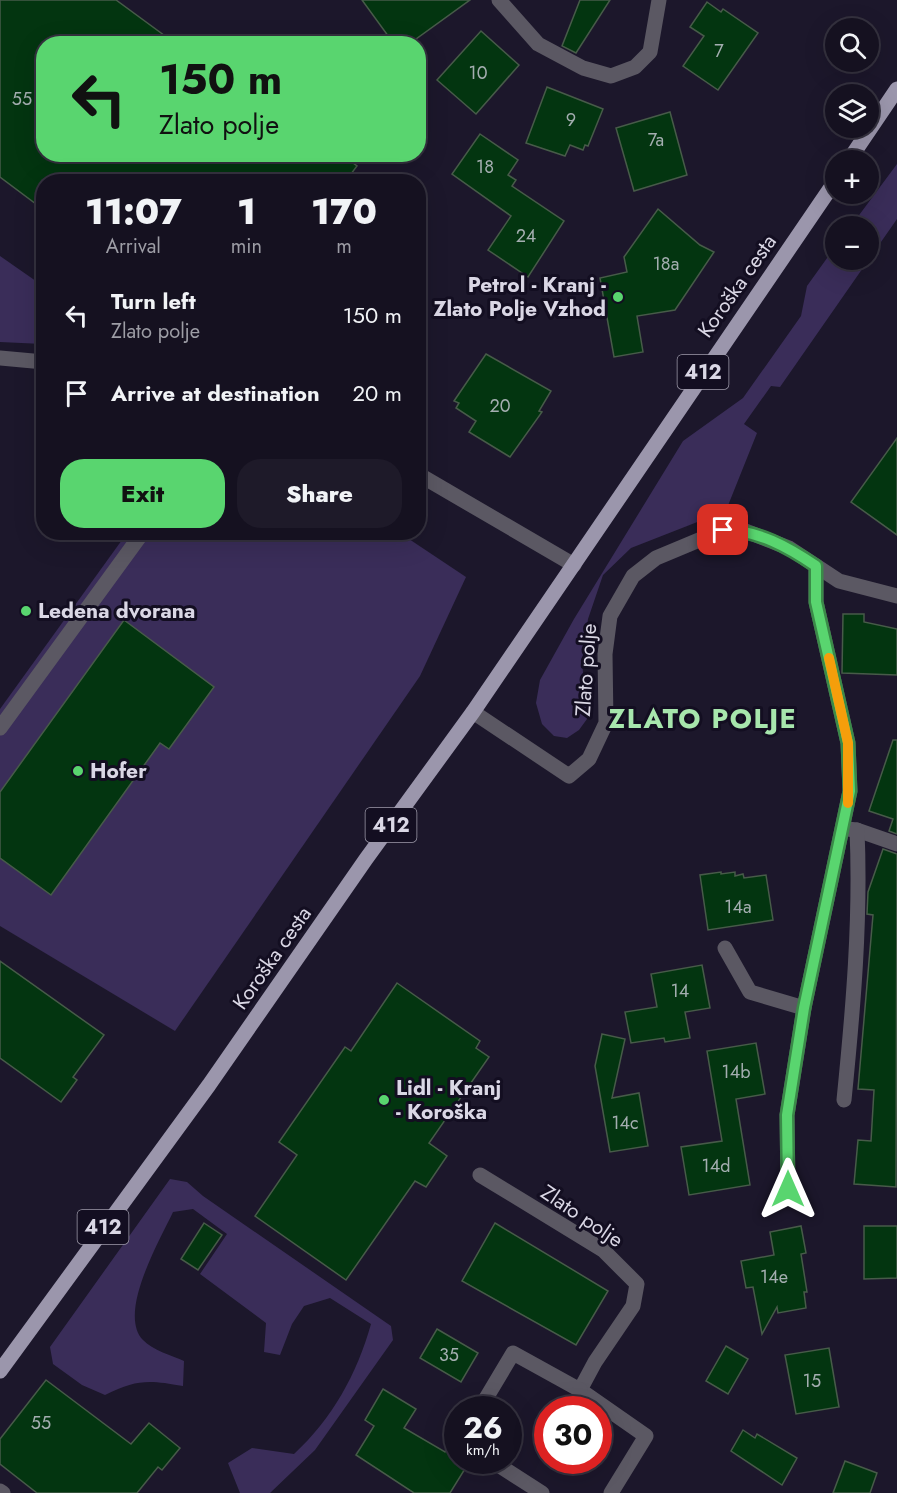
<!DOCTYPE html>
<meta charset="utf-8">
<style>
body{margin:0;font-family:Jost,sans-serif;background:#1e1a29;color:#f1f3f6;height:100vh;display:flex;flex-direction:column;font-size:22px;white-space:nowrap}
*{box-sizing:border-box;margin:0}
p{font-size:20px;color:#9d9da5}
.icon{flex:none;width:33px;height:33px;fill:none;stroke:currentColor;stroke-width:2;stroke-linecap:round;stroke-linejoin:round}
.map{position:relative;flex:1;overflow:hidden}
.details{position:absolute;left:36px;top:174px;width:390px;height:366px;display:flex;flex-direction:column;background:#151120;border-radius:24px;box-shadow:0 6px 24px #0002,0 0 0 2px #34313e}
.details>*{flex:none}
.hud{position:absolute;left:36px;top:36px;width:390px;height:126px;border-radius:24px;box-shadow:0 6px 24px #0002,0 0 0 2px #34313e;background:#59d56f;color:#111;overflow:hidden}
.controls{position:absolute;left:825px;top:18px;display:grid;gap:12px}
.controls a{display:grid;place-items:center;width:54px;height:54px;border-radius:50%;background:#151120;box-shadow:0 6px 24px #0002,0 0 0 2px #34313e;font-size:30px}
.speed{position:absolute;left:444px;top:1396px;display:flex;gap:12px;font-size:30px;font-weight:700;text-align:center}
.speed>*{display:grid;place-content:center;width:78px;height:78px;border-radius:50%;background:#151120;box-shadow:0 6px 24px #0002,0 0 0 2px #34313e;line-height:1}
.speed small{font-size:15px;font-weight:400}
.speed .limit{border:9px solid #d22;background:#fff;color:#111}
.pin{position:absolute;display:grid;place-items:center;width:51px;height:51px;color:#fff;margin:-26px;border-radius:12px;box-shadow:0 3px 9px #0006}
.me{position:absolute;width:66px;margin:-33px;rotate:0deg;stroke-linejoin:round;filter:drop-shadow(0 0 4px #0008)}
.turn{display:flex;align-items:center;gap:21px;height:126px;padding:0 24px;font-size:27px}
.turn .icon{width:78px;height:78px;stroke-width:2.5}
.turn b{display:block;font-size:42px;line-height:51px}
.eta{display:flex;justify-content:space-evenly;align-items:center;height:102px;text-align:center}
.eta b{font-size:36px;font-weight:800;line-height:42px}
.button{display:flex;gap:12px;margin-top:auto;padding:12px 24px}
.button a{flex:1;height:69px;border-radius:24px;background:#59d56f;color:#111;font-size:24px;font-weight:800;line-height:69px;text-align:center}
.button a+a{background:#1e1a29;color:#f1f3f6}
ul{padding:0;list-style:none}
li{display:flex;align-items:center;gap:18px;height:78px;padding:0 24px}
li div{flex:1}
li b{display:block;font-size:22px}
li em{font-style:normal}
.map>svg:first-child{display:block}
.green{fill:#3a2d59}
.building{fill:#033510;stroke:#475b49;stroke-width:1.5}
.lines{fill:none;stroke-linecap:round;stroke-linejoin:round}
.minor{stroke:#5b5863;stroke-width:15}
.major{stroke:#9b96ac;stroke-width:15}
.route-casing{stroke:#3a8a48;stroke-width:15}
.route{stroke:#59d56f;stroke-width:10}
.slow{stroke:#f59e0b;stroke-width:10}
.poi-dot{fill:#59d56f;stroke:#130e21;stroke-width:2}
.labels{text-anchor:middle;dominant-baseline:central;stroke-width:6;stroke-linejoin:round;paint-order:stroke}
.number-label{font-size:18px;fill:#a4aeb0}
.shield{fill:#130e21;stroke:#9e9baa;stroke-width:1.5}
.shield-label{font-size:20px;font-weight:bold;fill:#dad7e5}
.poi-label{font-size:21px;font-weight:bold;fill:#dad7e5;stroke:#130e21;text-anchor:start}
.street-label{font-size:21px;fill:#dad7e5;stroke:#130e21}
.district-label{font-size:27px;font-weight:bold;letter-spacing:1.5px;fill:#a7e6ad;stroke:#130e21}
</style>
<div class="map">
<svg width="897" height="1493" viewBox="0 0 897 1493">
<rect width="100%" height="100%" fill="#1c172b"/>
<!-- green -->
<g class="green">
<path d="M897,164v55l-117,168 -9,-1 -27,38 13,9 -30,75 -22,11 -74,29 -28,27 -15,44 -6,42 5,58 -8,11 -12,8 -13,-2 -12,-12 -6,-21 4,-23 34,-61 109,-178 60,-43 58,-82 6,-30 28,-39 1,13h32v-34h-17z"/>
<path d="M0,256l43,30v58l-43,-2z"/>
<path d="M127,533h273l66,44 -46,99 -245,355 -175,-105v-217z"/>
<path d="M170,1179l17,3 16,14 188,130 2,14 -78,110 -45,43h-30l-12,-30 24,-15 42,6c38,-35 63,-80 77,-130l-41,-26 -26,8 -12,18 -12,31 -16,-3 2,-29 -66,-49 27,-40 -34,-25 -20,3c-13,28 -56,101 -30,128 9,10 30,16 41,21l-1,25c-34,-6 -46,-7 -78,9l-23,-10 -29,-21 -3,-17z"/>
</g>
<!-- building -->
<g class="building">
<path d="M0,0h116l60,44h-132v110h297l16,12 -12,16h-301v28l-44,-33z"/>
<path d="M362,0h108l-61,44h-15z"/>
<path d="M580,0h30l-34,53 -14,-7z"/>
<path d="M707,2l14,10 2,-3 35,24 -40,57 -35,-24 21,-30 -14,-9z"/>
<path d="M481,31l38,34 -43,49 -39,-34z"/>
<path d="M547,87l56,22 -15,37 -3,-1 -2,5 -13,-5 -5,11 -39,-13z"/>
<path d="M670,112l17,63 -53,16 -18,-63z"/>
<path d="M480,134l38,26 -10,15 8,5 -4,6 52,35 -36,56 -40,-27 23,-34 -59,-42z"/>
<path d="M658,209l42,36 14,7 -39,58 -38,6 6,36 -29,5 -14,-79 27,-6 -3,-15z"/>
<path d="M486,354l65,37 -12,20 3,1 -32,45 -41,-25 7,-11 -20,-13 3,-5 -5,-2z"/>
<path d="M897,438v97l-46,-33z"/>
<path d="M843,614h21v8l33,7v46l-55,-2z"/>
<path d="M124,620l90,67 -45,62 -9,-6 -109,152 -51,-37v-66z"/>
<path d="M893,740h4v94l-8,-3 4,-12 -24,-8z"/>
<path d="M883,849l14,5 -1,333 -42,-3 4,-44 13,1 3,-51 -16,-1 15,-174 -6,-1 1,-22z"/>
<path d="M721,872v2l14,-2v4l8,-2 1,4 22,-3 7,45 -65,10 -8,-55z"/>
<path d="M0,961l104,74 -31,42 4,3 -16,22 -61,-44z"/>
<path d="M702,965l8,43 -25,4 5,26 -25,4 -1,-4 -33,5 -6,-31 32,-5 -6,-33z"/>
<path d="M397,983l83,58 -4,7 13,9 -60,86 18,13 -21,31 -11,-6 -69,99 -91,-64 42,-61 -18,-13 66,-95 6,4z"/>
<path d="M602,1034l23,5 -13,59 27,-5 9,53 -38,6 -15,-86z"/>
<path d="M756,1043l9,51 -29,5 14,86 -61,10 -8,-48 41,-6 -15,-90z"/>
<path d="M204,1223l18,12 -24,35 -17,-11z"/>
<path d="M495,1223l113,68 -32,54 -114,-64z"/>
<path d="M801,1226l5,27 -5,1 6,38h-3l2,16 -28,5 -1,-6 -15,27 -9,-47 -7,1 -5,-27 33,-6 -4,-23z"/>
<path d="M864,1226h33v52l-33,1z"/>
<path d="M437,1329l41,24 -17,29 -41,-24z"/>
<path d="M726,1346l22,13 -20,35 -22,-13z"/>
<path d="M829,1348l10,59 -43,7 -11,-59z"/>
<path d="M46,1380l85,64 18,-21 31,25 -18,22 -4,-3 -21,26h-100l-37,-29v-25z"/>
<path d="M383,1389l33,20 -12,19 41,24 1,-2 12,7v4l10,3 -18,29h-36l-58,-38 18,-29 -9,-6z"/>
<path d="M743,1430l12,8 2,-4 40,24 -15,27 -51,-34z"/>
<path d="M845,1461l32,12 -7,20h-37z"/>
</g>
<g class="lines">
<!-- minor -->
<g class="minor">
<path d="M499,0l39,44 45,24 28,8 24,-9 15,-15 9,-52"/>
<path d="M0,358l44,4"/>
<path d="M418,474l156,91"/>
<path d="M473,712l96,64 20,-17 17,-36 -1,-69 5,-38 23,-40 23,-18 67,-28h20l46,18 50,33 58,15"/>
<path d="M0,728l143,-196"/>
<path d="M847,829l10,1 40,14"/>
<path d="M725,948l25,44 54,16"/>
<path d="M844,1100c9,-90 17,-180 13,-270"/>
<path d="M480,1175l123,75 34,34 -4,22 -38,56 -15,28 66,46 -35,57"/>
<path d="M788,1189l-1,-74 17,-107 46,-217 -2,-48 -32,-141v-36"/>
<path d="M479,1410l34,-57 67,37"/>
<path d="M492,1461l50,32"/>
<path d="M0,1491l3,2"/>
</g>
<!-- major -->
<g class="major">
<path d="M849,160l48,-71"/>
<path d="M0,1371l209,-286 157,-226 107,-147 363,-532"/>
</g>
</g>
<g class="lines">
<defs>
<path id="route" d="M723,530c35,0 65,17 93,36v36l32,141 2,48 -46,217 -17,107 1,74"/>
</defs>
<!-- route casing -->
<use href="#route" class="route-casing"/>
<!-- route -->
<use href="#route" class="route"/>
<!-- slow -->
<path class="slow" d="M829,658l19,85v60"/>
</g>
<!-- markers -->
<g class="poi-dot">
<circle cx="618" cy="297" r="6"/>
<circle cx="26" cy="611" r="6"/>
<circle cx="78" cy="771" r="6"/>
<circle cx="384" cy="1100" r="6"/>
</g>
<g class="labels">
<!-- number labels -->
<g class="number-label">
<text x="719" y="51">7</text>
<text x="478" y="73">10</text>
<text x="22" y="99">55</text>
<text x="571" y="120">9</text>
<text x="656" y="140">7a</text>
<text x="485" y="167">18</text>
<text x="526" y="236">24</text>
<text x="666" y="264">18a</text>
<text x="500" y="406">20</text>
<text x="738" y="907">14a</text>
<text x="680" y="991">14</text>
<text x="736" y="1072">14b</text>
<text x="625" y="1123">14c</text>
<text x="716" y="1166">14d</text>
<text x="774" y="1277">14e</text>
<text x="449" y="1355">35</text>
<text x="812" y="1381">15</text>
<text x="41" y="1423">55</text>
</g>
<!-- shield labels -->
<g class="shield">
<rect x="677.5" y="355" width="51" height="34" rx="4.5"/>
<rect x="365.5" y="808" width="51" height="34" rx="4.5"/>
<rect x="77.5" y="1210" width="51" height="34" rx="4.5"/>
</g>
<g class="shield-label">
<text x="703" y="372">412</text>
<text x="391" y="825">412</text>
<text x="103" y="1227">412</text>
</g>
<!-- poi labels -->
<g class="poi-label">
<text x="606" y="285" text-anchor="end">Petrol - Kranj -<tspan x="606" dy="24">Zlato Polje Vzhod</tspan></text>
<text x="38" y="611">Ledena dvorana</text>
<text x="90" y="771">Hofer</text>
<text x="396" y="1088">Lidl - Kranj<tspan x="396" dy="24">- Koroška</tspan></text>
</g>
<!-- street labels -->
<g class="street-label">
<text transform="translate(737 286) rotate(-55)">Koroška cesta</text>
<text transform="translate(586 670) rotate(-86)">Zlato polje</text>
<text transform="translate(272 958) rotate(-55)">Koroška cesta</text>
<text transform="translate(582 1216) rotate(34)">Zlato polje</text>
</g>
<!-- district labels -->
<g class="district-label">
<text x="703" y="718">ZLATO POLJE</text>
</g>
</g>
</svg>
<div class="controls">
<a><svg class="icon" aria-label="search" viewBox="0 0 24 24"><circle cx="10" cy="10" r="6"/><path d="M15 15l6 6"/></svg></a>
<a><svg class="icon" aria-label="layers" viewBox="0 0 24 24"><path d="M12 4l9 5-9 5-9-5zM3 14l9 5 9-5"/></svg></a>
<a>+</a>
<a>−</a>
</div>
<div class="speed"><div>26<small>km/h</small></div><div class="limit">30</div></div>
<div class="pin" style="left:723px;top:530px;background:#d93025"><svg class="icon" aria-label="arrive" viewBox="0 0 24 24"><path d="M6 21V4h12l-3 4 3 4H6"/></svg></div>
<svg class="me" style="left:788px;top:1189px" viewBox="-20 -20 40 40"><path d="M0-17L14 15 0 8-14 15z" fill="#59d56f" stroke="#fff" stroke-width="4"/></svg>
<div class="hud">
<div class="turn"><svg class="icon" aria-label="left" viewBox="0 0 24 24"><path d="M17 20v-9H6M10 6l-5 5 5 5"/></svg><div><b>150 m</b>Zlato polje</div></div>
</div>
<section class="details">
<div class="eta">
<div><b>11:07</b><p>Arrival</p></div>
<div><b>1</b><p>min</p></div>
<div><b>170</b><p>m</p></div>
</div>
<ul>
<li><svg class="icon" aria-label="left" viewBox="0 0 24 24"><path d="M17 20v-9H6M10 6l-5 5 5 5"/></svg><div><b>Turn left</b><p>Zlato polje</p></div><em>150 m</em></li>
<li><svg class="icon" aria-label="arrive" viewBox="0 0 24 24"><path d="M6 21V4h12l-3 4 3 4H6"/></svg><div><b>Arrive at destination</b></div><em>20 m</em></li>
</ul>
<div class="button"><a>Exit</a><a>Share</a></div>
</section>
</div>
